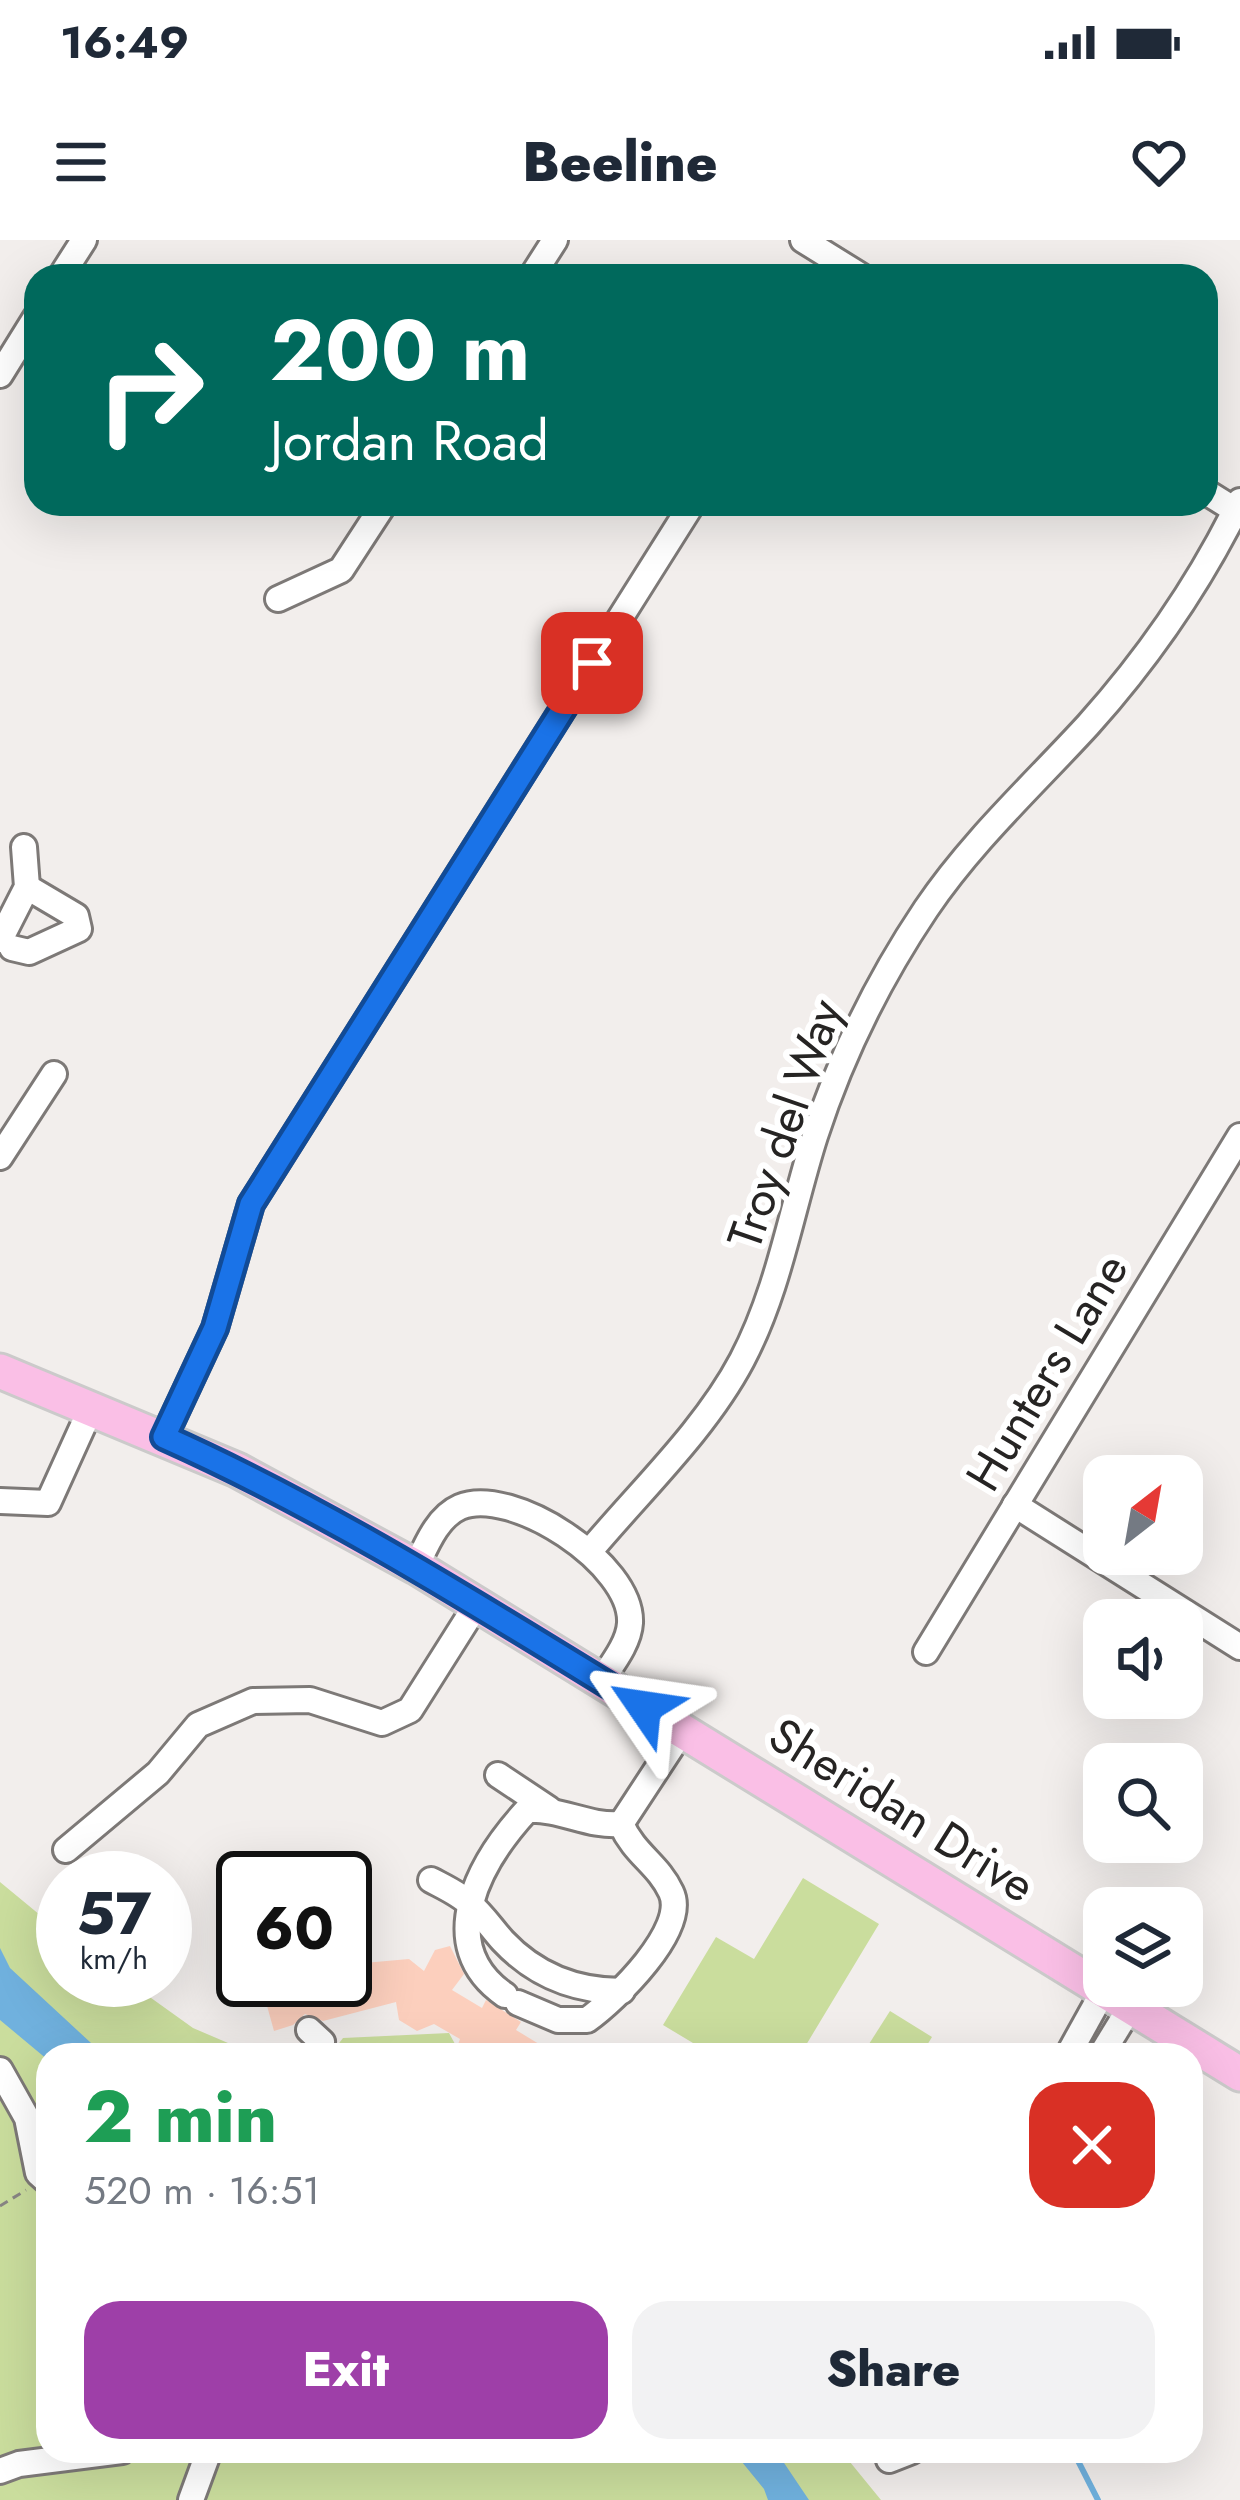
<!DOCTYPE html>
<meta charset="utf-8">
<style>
body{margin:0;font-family:Jost,sans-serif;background:#f2f2f3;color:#1f2937;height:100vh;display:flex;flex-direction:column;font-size:45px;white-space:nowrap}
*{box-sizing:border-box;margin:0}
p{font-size:39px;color:#747a83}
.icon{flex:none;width:66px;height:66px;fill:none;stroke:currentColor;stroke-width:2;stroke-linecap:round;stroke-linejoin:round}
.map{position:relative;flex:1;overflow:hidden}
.details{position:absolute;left:36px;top:1803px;width:1167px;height:420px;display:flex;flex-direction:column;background:#fff;border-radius:36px;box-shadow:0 12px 48px #0002}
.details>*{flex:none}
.hud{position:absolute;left:24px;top:24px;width:1194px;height:252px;border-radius:36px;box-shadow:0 12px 48px #0002;background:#00695c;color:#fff;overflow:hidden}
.needle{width:78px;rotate:31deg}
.buttons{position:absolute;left:1083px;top:1215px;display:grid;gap:24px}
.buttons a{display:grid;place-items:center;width:120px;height:120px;border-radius:24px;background:#fff;box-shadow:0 12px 48px #0002;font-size:60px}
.speed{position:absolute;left:36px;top:1611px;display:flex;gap:24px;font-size:60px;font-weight:700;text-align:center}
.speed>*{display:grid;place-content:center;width:156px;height:156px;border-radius:50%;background:#fff;box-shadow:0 12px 48px #0002;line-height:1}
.speed small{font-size:30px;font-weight:400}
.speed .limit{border:6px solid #111;border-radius:18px;background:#fff;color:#111}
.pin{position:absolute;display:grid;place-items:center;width:102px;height:102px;color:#fff;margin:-51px;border-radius:24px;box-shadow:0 6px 18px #0006}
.me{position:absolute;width:132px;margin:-66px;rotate:302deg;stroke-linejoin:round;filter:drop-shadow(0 0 9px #0008)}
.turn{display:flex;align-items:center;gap:42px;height:252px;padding:0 48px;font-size:54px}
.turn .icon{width:156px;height:156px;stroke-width:2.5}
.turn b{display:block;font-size:84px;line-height:102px}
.round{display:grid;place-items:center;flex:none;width:126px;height:126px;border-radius:36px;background:#f2f2f3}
.head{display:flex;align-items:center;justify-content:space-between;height:204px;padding:0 48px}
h1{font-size:72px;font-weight:800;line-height:90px;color:#1e9e55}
.cta{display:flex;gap:24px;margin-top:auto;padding:24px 48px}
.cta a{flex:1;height:138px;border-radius:36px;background:#9e3fa8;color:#fff;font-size:48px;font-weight:800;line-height:138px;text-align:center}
.cta a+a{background:#f2f2f3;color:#1f2937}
.status{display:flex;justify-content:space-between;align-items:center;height:84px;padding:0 60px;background:#fff;direction:ltr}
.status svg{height:33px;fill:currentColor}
header{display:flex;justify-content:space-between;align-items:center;height:156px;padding:0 48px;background:#fff;font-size:54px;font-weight:800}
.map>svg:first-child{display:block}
.green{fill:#cadd9d}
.water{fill:#70b1de}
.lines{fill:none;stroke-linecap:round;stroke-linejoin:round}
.stream{stroke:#70b1de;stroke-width:6}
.building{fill:#fccfbd}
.minor-casing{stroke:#7d7977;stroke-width:30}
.major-casing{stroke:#cbcaca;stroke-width:39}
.path{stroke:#888584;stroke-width:3;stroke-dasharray:9 6;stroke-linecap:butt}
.minor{stroke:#fff;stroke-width:24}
.major{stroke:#fabfe6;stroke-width:33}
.route-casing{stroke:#114b97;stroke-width:30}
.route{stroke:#1a73e8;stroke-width:21}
.labels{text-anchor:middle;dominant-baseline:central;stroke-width:12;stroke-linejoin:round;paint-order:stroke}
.street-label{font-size:48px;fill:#262423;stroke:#fff}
</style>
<div class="status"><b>16:49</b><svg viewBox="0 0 49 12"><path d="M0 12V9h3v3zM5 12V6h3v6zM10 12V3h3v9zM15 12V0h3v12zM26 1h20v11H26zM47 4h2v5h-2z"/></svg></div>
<header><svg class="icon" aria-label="menu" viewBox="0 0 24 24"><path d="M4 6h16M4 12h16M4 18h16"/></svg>Beeline<svg class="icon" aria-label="heart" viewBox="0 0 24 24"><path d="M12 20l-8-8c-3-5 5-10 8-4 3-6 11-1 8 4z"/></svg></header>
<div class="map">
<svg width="1240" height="2260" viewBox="0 0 1240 2260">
<rect width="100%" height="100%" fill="#f2eeec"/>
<!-- green -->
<g class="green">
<path d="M803,1638l76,46 -79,131h-87l-50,-30 53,-88 38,22z"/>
<path d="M0,1642l63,52v46h63l67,48 63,27h-208v396h793l40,49h-881z"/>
<path d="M890,1771l42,26 -11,18h-59z"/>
<path d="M449,1793l12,22h-131l13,-17z"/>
</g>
<!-- water -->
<g class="water">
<path d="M0,1708l10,20 94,87h-56v5l-48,-40z"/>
<path d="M733,2211h43l33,49h-41l-4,-11z"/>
</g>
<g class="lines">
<!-- stream -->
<path class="stream" d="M1073,2211l25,49"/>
</g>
<!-- building -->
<path class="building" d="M450,1706l14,28 -12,16 30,18 4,-8 35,22 -5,8 41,25h-103l6,-16 -26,-15 -17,7 -18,-11 -3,-18 -73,19 -18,-7 -12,11 -19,6 -10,-36 12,-4 6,-11h63v-15l18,-6 1,4 45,-4 15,12 11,-21z"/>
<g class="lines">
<defs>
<g id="minor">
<path d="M803,0l58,36"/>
<path d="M61,36l23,-36"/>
<path d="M532,36l23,-36"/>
<path d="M0,135l36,-58"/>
<path d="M1206,252l29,18"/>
<path d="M278,359l63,-29 43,-66"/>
<path d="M0,700l27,-53 -3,-40"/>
<path d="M12,708l17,4 50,-23 -3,-13 -49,-29"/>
<path d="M0,917l54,-83"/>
<path d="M164,1197l51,-109 36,-124 441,-700"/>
<path d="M0,1261l48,2 44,-97"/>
<path d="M1015,1265l225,142"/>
<path d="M590,1311c51,-61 115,-121 152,-191 37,-70 49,-149 73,-224 26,-80 64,-157 111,-227 46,-68 107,-124 162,-184 60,-67 113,-144 152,-224"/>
<path d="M416,1327c10,-21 21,-50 44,-60 51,-22 173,57 170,116 -1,20 -18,41 -29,58"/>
<path d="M926,1412l314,-516"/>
<path d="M498,1535l51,34"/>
<path d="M621,1584l61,-93"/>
<path d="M66,1610l92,-77 40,-48 55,-24 57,-1 72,23 28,-13 67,-106"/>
<path d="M431,1640c13,7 29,14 40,25 12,10 21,24 32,36 32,34 73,50 119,50"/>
<path d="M505,1755c-73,-50 -25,-134 22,-185 34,-2 61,17 94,14 14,31 37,40 50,68 18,37 -56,108 -84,128h-29l-40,-17"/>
<path d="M309,1790l13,12 -4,13"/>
<path d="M1068,1815l36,-65"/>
<path d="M1101,1815l30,-49"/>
<path d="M0,1830l27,48 11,55 10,9"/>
<path d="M889,2220l23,-9"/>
<path d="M0,2231l19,-7 103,-13"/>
<path d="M191,2260l18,-49"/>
</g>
<path id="major" d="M0,1131l237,99 179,97 824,507"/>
</defs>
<!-- minor casing -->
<use href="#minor" class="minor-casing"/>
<!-- major casing -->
<use href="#major" class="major-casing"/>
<!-- path -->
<path class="path" d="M0,1966l26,-16"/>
<!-- minor -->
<use href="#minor" class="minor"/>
<!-- major -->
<use href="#major" class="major"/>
</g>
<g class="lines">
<defs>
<path id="route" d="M592,423l-341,541 -36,124 -51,109c168,75 323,174 480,270"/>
</defs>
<!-- route casing -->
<use href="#route" class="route-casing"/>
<!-- route -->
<use href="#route" class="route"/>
</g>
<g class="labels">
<!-- street labels -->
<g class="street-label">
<text transform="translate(785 884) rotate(-71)">Troy del Way</text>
<text transform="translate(1047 1132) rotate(-59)">Hunters Lane</text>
<text transform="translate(902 1570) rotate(32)">Sheridan Drive</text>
</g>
</g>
</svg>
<div class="buttons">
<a><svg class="needle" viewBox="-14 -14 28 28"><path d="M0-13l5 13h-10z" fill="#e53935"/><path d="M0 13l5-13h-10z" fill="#747a83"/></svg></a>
<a><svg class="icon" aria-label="sound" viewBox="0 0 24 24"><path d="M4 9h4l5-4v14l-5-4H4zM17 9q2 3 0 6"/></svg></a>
<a><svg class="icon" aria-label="search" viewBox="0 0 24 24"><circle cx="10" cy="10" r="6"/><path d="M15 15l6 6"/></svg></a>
<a><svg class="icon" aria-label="layers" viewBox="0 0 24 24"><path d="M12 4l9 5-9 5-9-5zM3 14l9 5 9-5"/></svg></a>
</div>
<div class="speed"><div>57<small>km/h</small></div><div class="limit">60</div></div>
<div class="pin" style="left:592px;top:423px;background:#d93025"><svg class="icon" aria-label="arrive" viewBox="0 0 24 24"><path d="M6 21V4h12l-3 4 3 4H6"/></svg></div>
<svg class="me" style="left:644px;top:1467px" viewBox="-20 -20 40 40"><path d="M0-17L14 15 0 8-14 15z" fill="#1a73e8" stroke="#fff" stroke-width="4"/></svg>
<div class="hud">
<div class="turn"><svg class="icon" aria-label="right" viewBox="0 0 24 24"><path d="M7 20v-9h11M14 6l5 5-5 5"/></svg><div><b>200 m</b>Jordan Road</div></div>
</div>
<section class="details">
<div class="head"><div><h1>2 min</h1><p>520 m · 16:51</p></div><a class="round" style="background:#d93025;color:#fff"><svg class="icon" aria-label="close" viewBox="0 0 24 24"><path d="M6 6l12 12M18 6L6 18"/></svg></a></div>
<div class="cta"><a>Exit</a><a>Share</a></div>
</section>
</div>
